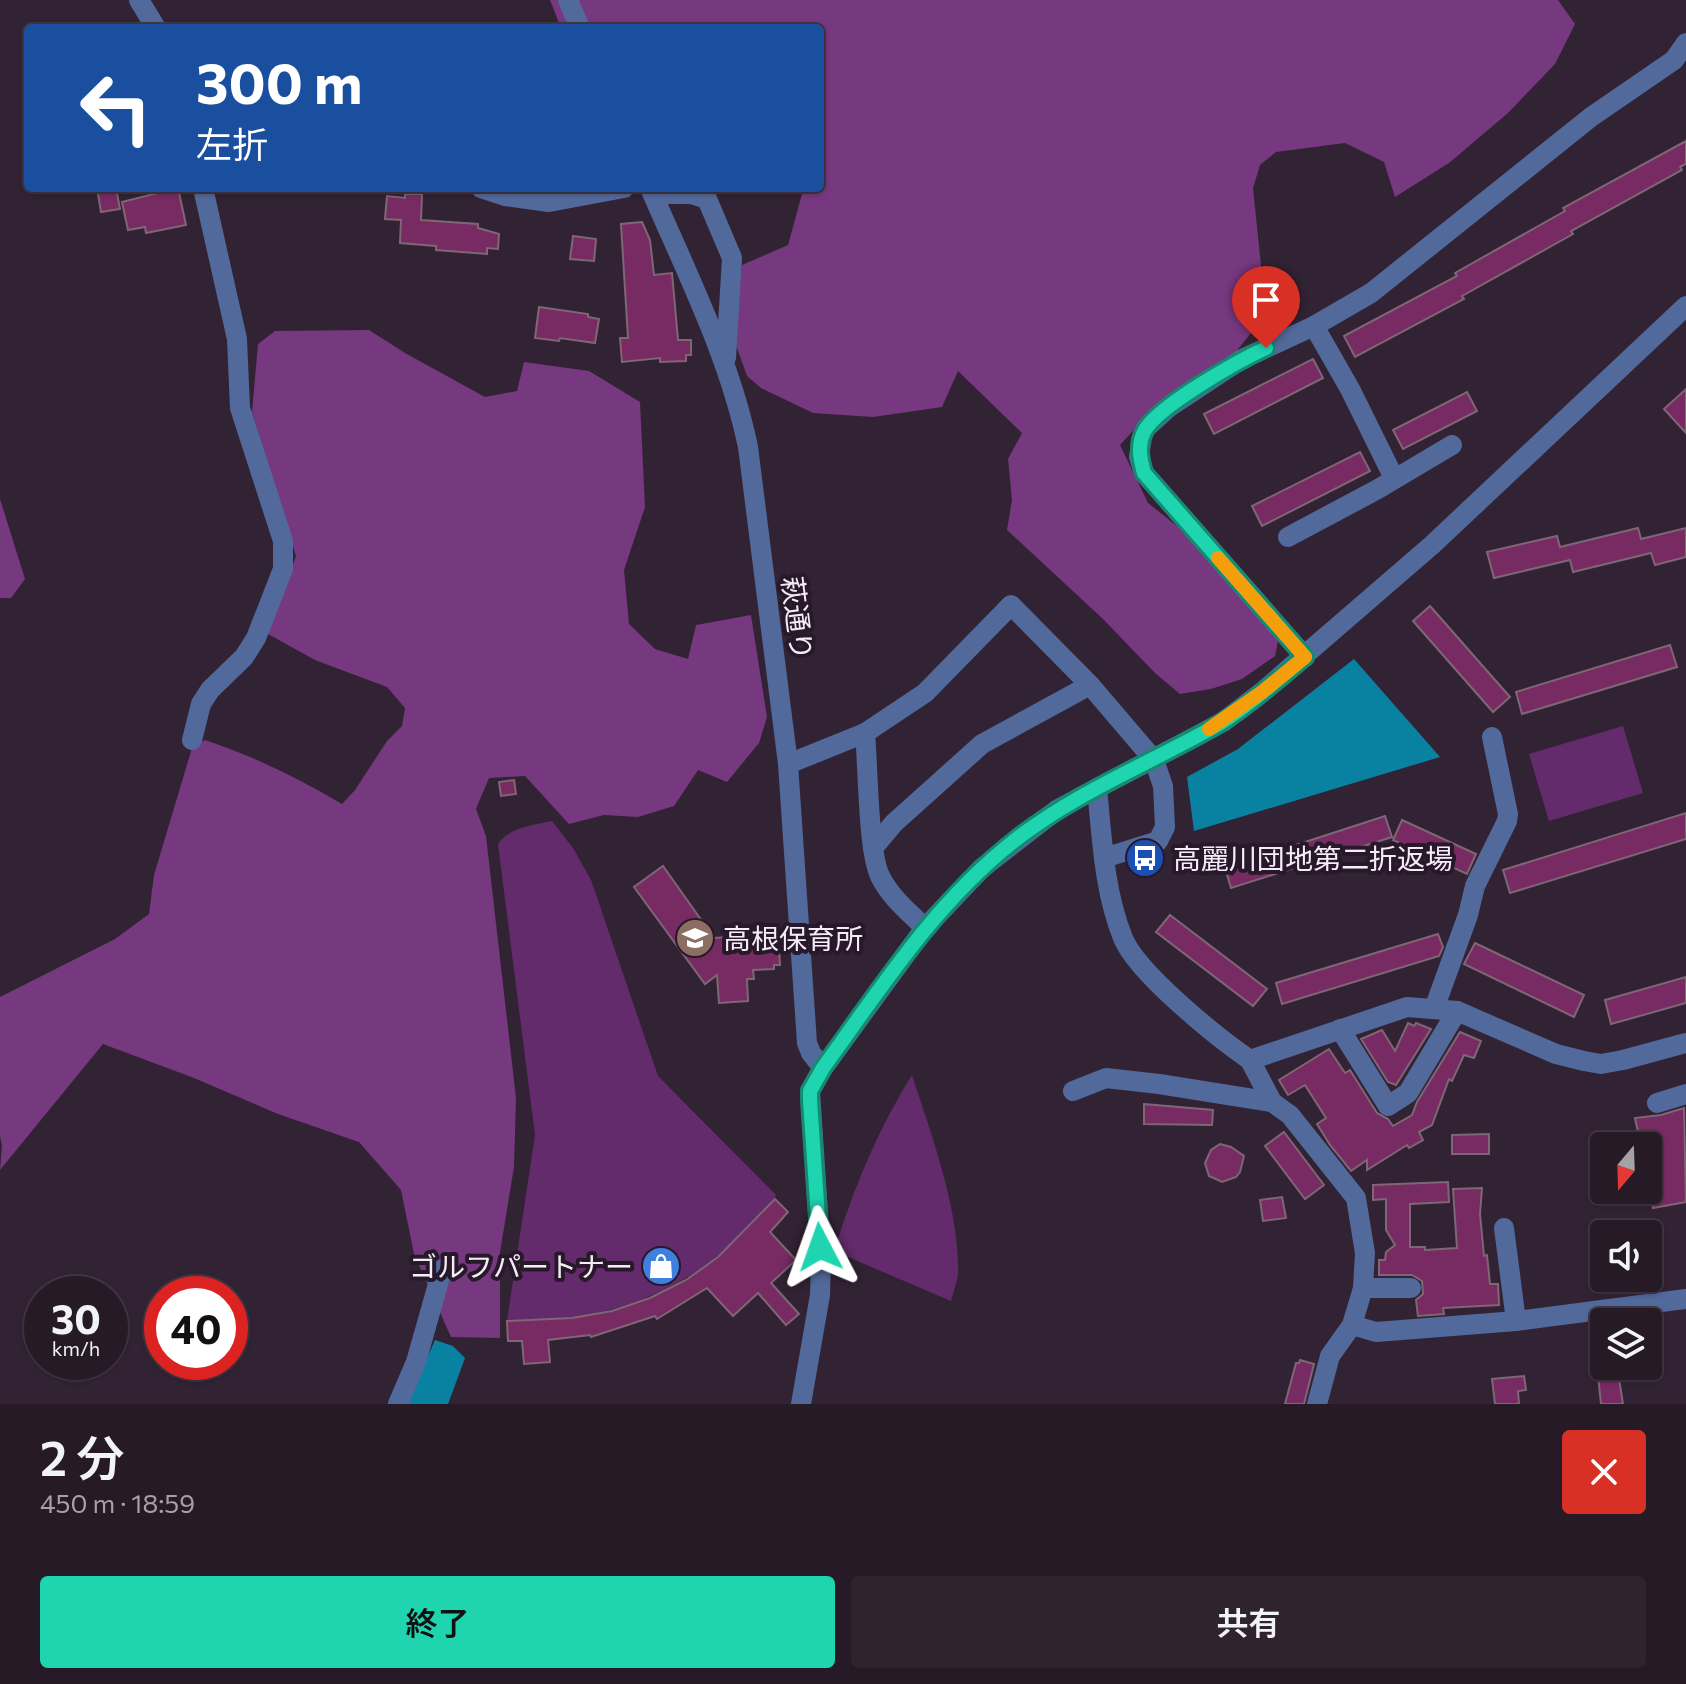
<!DOCTYPE html>
<html lang="ja">
<meta charset="utf-8">
<style>
body{margin:0;font-family:Commissioner,"Noto Sans JP",sans-serif;background:#2e232f;color:#f1f3f6;height:100vh;display:flex;flex-direction:column;font-size:30px;white-space:nowrap}
*{box-sizing:border-box;margin:0}
p{font-size:26px;color:#a4a1a7}
.icon{flex:none;width:44px;height:44px;fill:none;stroke:currentColor;stroke-width:2;stroke-linecap:round;stroke-linejoin:round}
.map{position:relative;height:1404px;overflow:hidden}
.panel{display:flex;flex-direction:column;background:#261a27;flex:1}
.panel>*{flex:none}
.hud{position:absolute;left:24px;top:24px;width:800px;height:168px;border-radius:8px;box-shadow:0 2px 6px #0004,0 0 0 2px #423844;background:#1a4fa0;color:#fff;overflow:hidden}
.needle{width:52px;rotate:199deg}
.fabs{position:absolute;left:1590px;top:1132px;display:grid;gap:16px}
.fabs a{display:grid;place-items:center;width:72px;height:72px;border-radius:8px;background:#261a27;box-shadow:0 2px 6px #0004,0 0 0 2px #423844;font-size:40px}
.speed{position:absolute;left:24px;top:1276px;display:flex;gap:16px;font-size:40px;font-weight:700;text-align:center}
.speed>*{display:grid;place-content:center;width:104px;height:104px;border-radius:50%;background:#261a27;box-shadow:0 2px 6px #0004,0 0 0 2px #423844;line-height:1}
.speed small{font-size:20px;font-weight:400}
.speed .limit{border:12px solid #d22;background:#fff;color:#111}
.pin{position:absolute;display:grid;place-items:center;width:68px;height:68px;color:#fff;margin:-82px -34px;border-radius:50% 50% 50% 0;rotate:-45deg;box-shadow:0 0 8px #0007}
.pin .icon{rotate:45deg}
.me{position:absolute;width:88px;margin:-44px;rotate:356deg;stroke-linejoin:round;filter:drop-shadow(0 0 6px #0008)}
.turn{display:flex;align-items:center;gap:28px;height:168px;padding:0 40px;font-size:36px}
.turn .icon{width:104px;height:104px;stroke-width:2.5}
.turn b{display:block;font-size:56px;line-height:68px}
.round{display:grid;place-items:center;flex:none;width:84px;height:84px;border-radius:8px;background:#2e232f}
.overview{display:flex;align-items:center;justify-content:space-between;height:136px;padding:0 40px}
h1{font-size:48px;font-weight:600;line-height:60px}
.cta{display:flex;gap:16px;margin-top:auto;padding:16px 40px}
.cta a{flex:1;height:92px;border-radius:8px;background:#1ed5b0;color:#111;font-size:32px;font-weight:600;line-height:92px;text-align:center}
.cta a+a{background:#2e232f;color:#f1f3f6}
.map>svg:first-child{display:block}
.green{fill:#642b6c}
.forest{fill:#76387f}
.water{fill:#0982a1}
.building{fill:#782a62;stroke:#7e6675;stroke-width:2}
.lines{fill:none;stroke-linecap:round;stroke-linejoin:round}
.minor{stroke:#52699b;stroke-width:20}
.route-casing{stroke:#148a72;stroke-width:20}
.route{stroke:#1ed5b0;stroke-width:14}
.slow{stroke:#f59e0b;stroke-width:14}
.labels{text-anchor:middle;dominant-baseline:central;stroke-width:8;stroke-linejoin:round;paint-order:stroke}
.street-label{font-size:28px;fill:#f6ecf8;stroke:#28192a}
.poi-label{font-size:28px;fill:#f6ecf8;stroke:#28192a;text-anchor:start}
</style>
<div class="map">
<svg width="1686" height="1404" viewBox="0 0 1686 1404">
<rect width="100%" height="100%" fill="#322334"/>
<!-- green -->
<g class="green">
<path d="M1623,726l20,67 -94,28 -20,-67z"/>
<path d="M552,821l21,27 18,32 67,196 118,119c-8,17 -27,33 -41,46 -64,59 -142,82 -228,80l28,-186 -37,-291c11,-17 36,-19 54,-23z"/>
<path d="M912,1075c19,59 47,133 46,196 0,10 -5,21 -7,30l-117,-50c20,-63 43,-120 78,-176z"/>
</g>
<!-- forest -->
<g class="forest">
<path d="M550,0h1008l17,24 -20,40 -47,49 -59,50 -54,34 -11,-35 -39,-19 -69,9 -16,13 -7,23 13,126 -31,39 -82,56 -33,36 28,58 54,43 76,95 -3,15 -33,23 -31,10 -31,5 -25,-21 -52,-54 -96,-89 5,-30 -4,-41 14,-26 -64,-62 -16,36 -69,10 -60,-4 -52,-25 -14,-12 -15,-42 10,-69 46,-20 14,-51 -1,-6h19v-160h-259z"/>
<path d="M369,330l36,23 80,44 32,-6 7,-29 65,9 51,31 5,105 -21,63 5,54 26,25 33,10 8,-34 55,-10 16,102 -8,26 -32,39 -29,-12 -24,36 -36,11 -34,-2 -35,9 -44,-48 -36,2 -13,31 10,27 30,262 -2,69 -14,85v86l-49,-1 -37,-83 -13,-64 -42,-48 -81,-28 -84,-36 -91,-34 -103,126 2,-24 -2,-10v-139l115,-58 34,-25 5,-39 38,-127 13,-8c48,16 93,38 137,64l13,-14 32,-49 15,-15 3,-18 -18,-21 -72,-27 -47,-26 28,-78 -44,-144 6,-68 17,-13z"/>
<path d="M0,499l25,80 -14,19h-11z"/>
</g>
<!-- water -->
<g class="water">
<path d="M1354,659l86,98 -246,74 -7,-54 51,-28z"/>
<path d="M435,1340l18,6 12,12 -17,46h-41z"/>
</g>
<!-- building -->
<g class="building">
<path d="M1686,141v23l-6,3 2,3 -111,61 2,3 -111,62 2,3 -109,58 -11,-21 113,-60 -2,-3 110,-62 -2,-3z"/>
<path d="M97,188h19l4,21 -19,3z"/>
<path d="M178,188l8,37 -40,8 -1,-6 -17,3 -6,-28z"/>
<path d="M405,194h17l-1,26 57,4v4l21,6 -1,15 -11,-1v6l-51,-4v-4l-36,-3 1,-23 -16,-1 2,-23 18,2z"/>
<path d="M642,222l8,18 4,35 18,-2 6,67h13v15h-5v6l-26,1v-4l-38,4 -2,-24h8l-7,-114z"/>
<path d="M573,236l23,3 -2,22 -24,-2z"/>
<path d="M539,307l49,7v3l11,2 -4,24 -35,-5 -1,3 -24,-3z"/>
<path d="M1313,359l10,19 -109,56 -10,-20z"/>
<path d="M1686,389v44l-22,-24z"/>
<path d="M1467,392l10,19 -74,38 -10,-19z"/>
<path d="M1360,452l10,19 -108,55 -10,-20z"/>
<path d="M1638,528l3,11 45,-11v29l-31,8 -4,-12 -78,19 -3,-12 -76,18 -7,-26 70,-16 3,11z"/>
<path d="M1430,606l80,91 -17,15 -80,-91z"/>
<path d="M1670,645l7,22 -155,47 -6,-22z"/>
<path d="M514,780l2,14 -15,2 -2,-14z"/>
<path d="M1686,813v26l-176,54 -7,-23z"/>
<path d="M1385,816l7,21 -161,51 -6,-20z"/>
<path d="M1402,820l74,34 -9,20 -74,-34z"/>
<path d="M663,866l51,72 57,-4 2,15 6,-1 1,17h-6v4l-21,1 1,9h-7l1,22 -29,2 -2,-28 -12,9 -71,-97z"/>
<path d="M1170,915l97,74 -14,17 -97,-74z"/>
<path d="M1438,934l5,13 -4,9 -157,48 -6,-21z"/>
<path d="M1475,943l109,52 -10,22 -110,-53z"/>
<path d="M1686,977v26l-75,21 -6,-24z"/>
<path d="M1408,1023l6,3 2,-3 15,6 -35,56 -8,-3 -27,-43 21,-9 13,21z"/>
<path d="M1460,1032l21,9 -7,17 -10,-3 -12,26 -3,-2 -17,46 -13,7 4,8 -14,8 -2,-3 -40,25v-10l-16,11 -21,-26 -13,-21 9,-6 -21,-33 -17,10 -9,-15 50,-31 16,24 5,-3 27,43 11,6 5,7 19,-11 5,-13z"/>
<path d="M1144,1104l69,6 -1,15 -68,-1z"/>
<path d="M1684,1108l2,94 -33,6 -5,-28v-34h-7l-6,-28 26,-3z"/>
<path d="M1284,1132l40,53 -19,14 -40,-53z"/>
<path d="M1489,1134v20h-37v-19z"/>
<path d="M1220,1144l11,3 13,9 -4,16 -4,5 -14,5 -13,-6 -4,-13 6,-13z"/>
<path d="M1448,1182l1,20 -39,2v43h15v3l32,-2 -4,-59 29,-1 -2,26 4,42 3,-1 3,29h8l1,21 -56,3 1,6 -26,2 -2,-16 7,-6 -1,-13 -10,-6h-33v-15h6l1,-8 9,-7 -9,-15v-31l-13,1v-15z"/>
<path d="M1282,1197l4,21 -23,3 -3,-21z"/>
<path d="M775,1199l13,13 -18,20 26,28 -25,23 28,31 -13,11 -28,-32 -25,23 -26,-28 -50,31 -2,-3 -64,21 -1,-2 -42,5 2,22 -26,2 -2,-23h-14l-1,-20 65,-3 40,-7 38,-13 36,-18 32,-23z"/>
<path d="M1300,1360l14,4 -10,40h-19l11,-41h3z"/>
<path d="M1597,1366h20l6,38h-22z"/>
<path d="M1524,1376l2,14 -8,1 1,13h-24l-3,-25z"/>
</g>
<g class="lines">
<!-- minor -->
<g class="minor">
<path d="M139,0l17,28"/>
<path d="M568,0l12,28"/>
<path d="M481,188l24,8 44,6 75,-14"/>
<path d="M650,188c37,86 79,168 98,259l40,317 19,279 4,10 12,15"/>
<path d="M653,194h38l16,5 25,59 -6,100"/>
<path d="M1314,326l36,63 44,89"/>
<path d="M1288,537l90,-48 74,-44"/>
<path d="M1305,657l-161,-184 -5,-16 3,-20 4,-9 22,-20 74,-49 72,-33 57,-33 220,-176 83,-57 12,-17"/>
<path d="M865,733c3,31 3,119 15,143 10,21 29,36 45,52"/>
<path d="M192,740l9,-36 9,-14 34,-33 12,-19 27,-69v-28l-43,-133 -3,-69 -34,-151"/>
<path d="M788,764l77,-31 60,-40 86,-88 79,80 64,75 9,26 2,41 -7,14 -54,17"/>
<path d="M1097,788c5,50 7,103 26,150 14,35 95,100 127,122l157,-53 50,4 99,43 28,7 17,3 22,-4 63,-17"/>
<path d="M873,848l21,-25 88,-79 108,-59"/>
<path d="M1434,1009l34,-94 7,-29 32,-65 1,-7 -16,-77"/>
<path d="M1340,1029l48,77 20,-13 49,-82"/>
<path d="M1250,1060l22,42 18,13 66,83 9,55 -2,35 -11,37 -22,31 -13,48"/>
<path d="M1073,1091l33,-13 53,6 113,18"/>
<path d="M1657,1103l29,-9"/>
<path d="M1504,1228l12,93"/>
<path d="M1363,1288h48"/>
<path d="M1352,1325l24,7 140,-11 170,-22"/>
<path d="M398,1404l18,-42 26,-92"/>
<path d="M801,1404l19,-109 1,-36 -11,-168 13,-23 102,-140 57,-60 76,-59 165,-87 39,-30 170,-147 254,-239"/>
</g>
</g>
<g class="lines">
<defs>
<path id="route" d="M820,1247l-10,-147v-9l13,-23c58,-80 112,-165 191,-227 62,-49 137,-78 205,-117 31,-19 59,-45 86,-67l-161,-184c-4,-14 -7,-29 1,-43 15,-25 93,-69 121,-82"/>
</defs>
<!-- route casing -->
<use href="#route" class="route-casing"/>
<!-- route -->
<use href="#route" class="route"/>
<!-- slow -->
<path class="slow" d="M1209,729l53,-37 43,-35 -87,-99"/>
</g>
<!-- icons -->
<defs>
<symbol id="bus-disc" viewBox="-11 -11 22 22"><circle r="9.5" fill="#1a4fb4" stroke="#28192a"/><path d="M-5-6H5V4H4V6H2V4H-2V6H-4V4H-5ZM-3.5-4V0h7V-4ZM-3.5 1.2v1.5H-2V1.2ZM2 1.2v1.5H3.5V1.2Z" fill="#fff"/></symbol>
<symbol id="school-disc" viewBox="-11 -11 22 22"><circle r="9.5" fill="#8d6e63" stroke="#28192a"/><path d="M0-5L7-2L0 1L-7-2ZM-4 1L0 2.5L4 1V4Q0 6-4 4Z" fill="#fff"/></symbol>
<symbol id="shop-disc" viewBox="-11 -11 22 22"><circle r="9.5" fill="#3f7fe0" stroke="#28192a"/><path d="M-5-2.5h2.3a2.7 3.5 0 0 1 5.4 0H5L5.5 6h-11ZM-1.5-2.5h3a1.5 2.3 0 0 0-3 0Z" fill="#fff"/></symbol>
</defs>
<g fill-rule="evenodd">
<use href="#bus-disc" x="1123" y="836" width="44" height="44"/>
<use href="#school-disc" x="673" y="916" width="44" height="44"/>
<use href="#shop-disc" x="639" y="1244" width="44" height="44"/>
</g>
<g class="labels">
<!-- street labels -->
<g class="street-label">
<text transform="translate(798 618) rotate(83)">萩通り</text>
</g>
<!-- poi labels -->
<g class="poi-label">
<text x="1173" y="858">高麗川団地第二折返場</text>
<text x="723" y="938">高根保育所</text>
<text x="633" y="1266" text-anchor="end">ゴルフパートナー</text>
</g>
</g>
</svg>
<div class="fabs">
<a><svg class="needle" viewBox="-14 -14 28 28"><path d="M0-13l5 13h-10z" fill="#e53935"/><path d="M0 13l5-13h-10z" fill="#a4a1a7"/></svg></a>
<a><svg class="icon" aria-label="sound" viewBox="0 0 24 24"><path d="M4 9h4l5-4v14l-5-4H4zM17 9q2 3 0 6"/></svg></a>
<a><svg class="icon" aria-label="layers" viewBox="0 0 24 24"><path d="M12 4l9 5-9 5-9-5zM3 14l9 5 9-5"/></svg></a>
</div>
<div class="speed"><div>30<small>km/h</small></div><div class="limit">40</div></div>
<div class="pin" style="left:1266px;top:348px;background:#d93025"><svg class="icon" aria-label="arrive" viewBox="0 0 24 24"><path d="M6 21V4h12l-3 4 3 4H6"/></svg></div>
<svg class="me" style="left:820px;top:1247px" viewBox="-20 -20 40 40"><path d="M0-17L14 15 0 8-14 15z" fill="#1ed5b0" stroke="#fff" stroke-width="4"/></svg>
<div class="hud">
<div class="turn"><svg class="icon" aria-label="left" viewBox="0 0 24 24"><path d="M17 20v-9H6M10 6l-5 5 5 5"/></svg><div><b>300 m</b>左折</div></div>
</div>
</div>
<section class="panel">
<div class="overview"><div><h1>2 分</h1><p>450 m · 18:59</p></div><a class="round" style="background:#d93025;color:#fff"><svg class="icon" aria-label="close" viewBox="0 0 24 24"><path d="M6 6l12 12M18 6L6 18"/></svg></a></div>
<div class="cta"><a>終了</a><a>共有</a></div>
</section>
